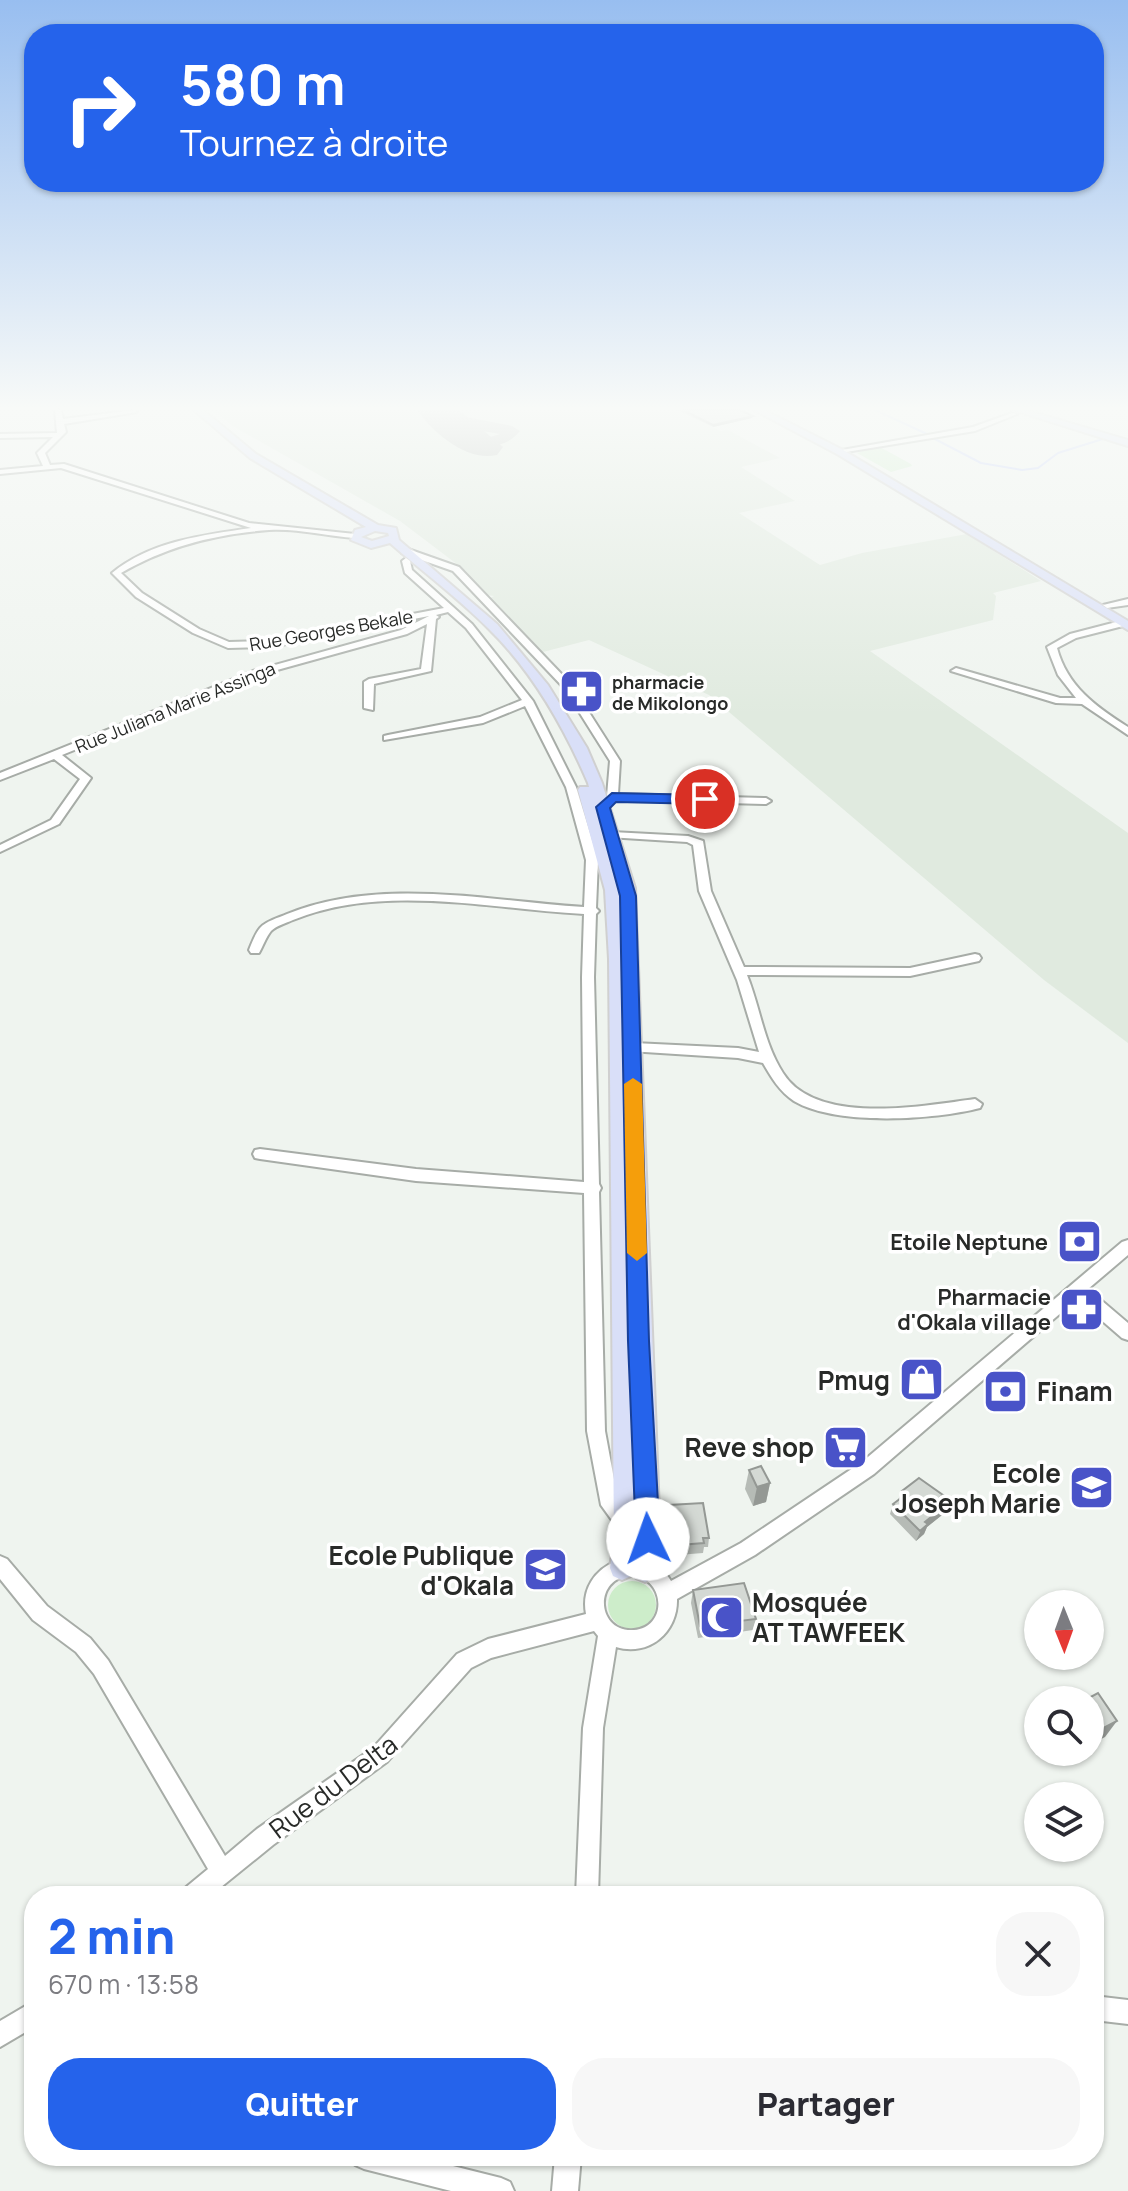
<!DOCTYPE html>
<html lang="fr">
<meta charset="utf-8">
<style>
body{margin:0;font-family:Manrope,sans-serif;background:#f7f7f7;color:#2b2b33;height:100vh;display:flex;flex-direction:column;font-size:30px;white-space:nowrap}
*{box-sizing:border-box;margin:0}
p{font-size:26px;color:#7c7c81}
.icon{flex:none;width:44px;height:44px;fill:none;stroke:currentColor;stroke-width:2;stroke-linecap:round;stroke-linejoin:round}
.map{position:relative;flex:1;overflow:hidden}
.drawer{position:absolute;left:24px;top:1886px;width:1080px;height:280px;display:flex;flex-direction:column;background:#fff;border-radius:32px;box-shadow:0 2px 6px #0004}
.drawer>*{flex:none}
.banner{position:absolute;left:24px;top:24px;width:1080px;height:168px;border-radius:32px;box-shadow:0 2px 6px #0004;background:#2563eb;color:#fff;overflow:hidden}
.needle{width:52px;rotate:179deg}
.fabs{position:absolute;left:1024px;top:1590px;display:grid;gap:16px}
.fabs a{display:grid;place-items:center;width:80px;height:80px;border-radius:50%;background:#fff;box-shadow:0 2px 6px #0004;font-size:40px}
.pin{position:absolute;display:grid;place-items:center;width:68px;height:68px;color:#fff;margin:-34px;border:4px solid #fff;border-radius:50%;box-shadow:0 2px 8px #0007}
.me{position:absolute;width:88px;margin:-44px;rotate:357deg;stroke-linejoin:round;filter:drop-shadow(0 0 6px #0008)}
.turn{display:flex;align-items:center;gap:28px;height:168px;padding:0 24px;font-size:36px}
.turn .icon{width:104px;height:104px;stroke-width:2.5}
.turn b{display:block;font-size:56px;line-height:68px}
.round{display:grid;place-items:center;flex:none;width:84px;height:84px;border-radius:32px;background:#f7f7f7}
.summary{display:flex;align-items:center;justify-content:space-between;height:136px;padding:0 24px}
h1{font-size:48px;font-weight:800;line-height:60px;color:#2563eb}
.primary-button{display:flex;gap:16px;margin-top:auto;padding:16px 24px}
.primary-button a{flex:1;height:92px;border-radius:32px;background:#2563eb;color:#fff;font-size:32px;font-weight:800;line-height:92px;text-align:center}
.primary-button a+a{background:#f7f7f7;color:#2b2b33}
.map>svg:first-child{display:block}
.built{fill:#e0eadf}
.green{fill:#cdedca}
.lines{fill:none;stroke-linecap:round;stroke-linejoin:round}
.stream{stroke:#c0ccfb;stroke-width:2}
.taxiway{fill:#b8bcb8;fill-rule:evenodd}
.runway{fill:#b8bcb8;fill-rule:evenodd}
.minor-casing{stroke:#a7aca7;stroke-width:4}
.major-casing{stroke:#d0d0d0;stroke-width:4}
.minor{fill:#fff;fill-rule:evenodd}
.major{fill:#d9dff8;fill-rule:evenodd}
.wall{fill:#b6bbb6}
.shaded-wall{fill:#949894}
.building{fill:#d4d9d4;stroke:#949894;stroke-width:2}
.route{fill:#2563eb;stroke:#184099;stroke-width:2}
.slow{fill:#f59e0b}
.labels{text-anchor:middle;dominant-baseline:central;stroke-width:7;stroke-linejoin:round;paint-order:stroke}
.far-street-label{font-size:18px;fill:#282a28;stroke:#fff}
.far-poi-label{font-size:18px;font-weight:bold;fill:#282a28;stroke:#fff;text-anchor:start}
.poi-label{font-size:22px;font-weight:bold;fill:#282a28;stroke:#fff;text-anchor:end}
.near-poi-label{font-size:26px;font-weight:bold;fill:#282a28;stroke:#fff;text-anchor:end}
.near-street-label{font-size:26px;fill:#282a28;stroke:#fff}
</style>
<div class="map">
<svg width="1128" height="2191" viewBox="0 0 1128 2191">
<rect width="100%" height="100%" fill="#eff4ef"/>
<!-- built -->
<path class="built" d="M213,410h464l44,21 7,-1 52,28 -39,9 54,34 -56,12 81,52 42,-12 105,-19 74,47 -48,12 3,3 -3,24 -123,31 258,182v210l-84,-63 -335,-285 -120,-55 -46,12 -53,-54 4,-2 -8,-1 -20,-24 -66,-50 -169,-96z"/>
<!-- green -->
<g class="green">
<path d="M878,446l33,18 1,2 -21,6 -34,-19z"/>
<circle cx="632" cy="1605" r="24"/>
</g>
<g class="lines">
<!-- stream -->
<g class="stream">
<path d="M875,410l52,24"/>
<path d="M931,437l50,26 41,7 16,-2 20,-15 48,-15"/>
</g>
<!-- taxiway -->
<path class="taxiway" d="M445,413l67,13 8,5c-17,21 -45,17 -67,9l-6,-9 5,-6 -14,-8zM465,428l35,6 -13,4 -23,-4z"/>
<!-- runway -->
<path class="runway" d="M417,410h42l44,37 -6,8c-29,7 -63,-21 -80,-45z"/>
<defs>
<g id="minor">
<path d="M55,410h6l2,9 71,-9 3,2 -73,12 2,8 -21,21 5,12 14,-1 185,59 106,11 4,2 -4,2c-27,-2 -60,-10 -86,-8 -53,4 -102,16 -148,43l21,20 57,36 30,13 42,-1 173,-33 -39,-35 -3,-12 4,-3 4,3 2,9 60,54 61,77 43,86 22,73 -2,48 3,3 -3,3 -2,63 5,207 2,4 -2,4 6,239 13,70 17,23 -2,6 -7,3 -7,-3 -18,-25 -14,-74 -3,-238 -168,-12 -156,-22 -5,-1 -2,-4 2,-4 5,-1 156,20 168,13 -2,-205 2,-63c-94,-5 -201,-31 -291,6 -7,3 -17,6 -22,11 -5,6 -8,15 -12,22h-8l-2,-3c3,-7 6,-16 11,-22 6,-7 18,-10 27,-14 93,-38 201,-13 297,-7l2,-47 -20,-73 -41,-81 -42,17 -99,17v-4l4,-1 92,-18 42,-17 -56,-72 -18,-16 -12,3 3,2 -3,2 -5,52 -57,13 -1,26 -9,-2v-26l5,-3 52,-10 6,-45 -20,10 -148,41 -197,80 29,23 -32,46 -59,28v-7l51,-25 29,-41 -26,-20 -54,21v-7l253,-102 148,-41 28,-14 -158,31 -43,1 -35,-15 -57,-36 -24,-24c39,-32 91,-38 139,-45l-190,-60 -61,6v-4l43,-4 -6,-13 16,-16 -53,1v-4l57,-1z"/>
<path d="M1012,413l5,1 -42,17 -129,21 -4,-2 131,-23z"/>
<path d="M402,549h6l51,18 112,117 49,77 -2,33 148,4 5,3 -5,3 -151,-4 -8,9h-8l-1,-2 9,-11 3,-35 -46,-73 -111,-117 -51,-18z"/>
<path d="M1128,599v6l-21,3 -4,-3z"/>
<path d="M1124,620l3,1v4l-51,13 -19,10c10,38 39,59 71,79v8l-46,-31 -26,-1 -105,-32 5,-3 104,30h16l-18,-23 -11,-28 23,-13z"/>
<path d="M612,832l76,4 15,5 8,50 33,76 166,1 65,-14 4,1 2,3 -2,3 -69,15 -163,-1c13,32 17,69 36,98 33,53 140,33 192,26l7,5 -2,4c-46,12 -144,18 -186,-7 -14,-9 -23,-24 -31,-38l-25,-5 -109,-7 -2,-3 7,-5 104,5 21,4 -22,-72 -38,-89 -6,-46 -6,-3 -79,-5v-4z"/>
<path d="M1128,1240v15l-40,34 40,34v17l-6,-2 -45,-39 -203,175 -119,81 -78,44c1,33 -28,58 -61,48l-13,81 -5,168h-22l7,-168 15,-92 -4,-5 -103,27 -20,10 -84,94 -114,83 -63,51h-28l3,-8 23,-19 -114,-195 -18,-22 -43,-32 -33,-41v-23l7,3 40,47 43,32 18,22 117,196 32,-27 116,-81 84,-94 31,-15 98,-25c-10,-51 60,-78 85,-33l70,-38 121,-81 260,-220zM631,1575c35,3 37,52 3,55 -37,3 -42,-51 -3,-55z"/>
<path d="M1094,1996l34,4v24l-34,-4z"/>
<path d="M34,2001v26l-34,20v-26z"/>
<path d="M351,2156h62l88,22 9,4 4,9h-63l-87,-22 -9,-4z"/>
<path d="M555,2156h26l-3,35h-26z"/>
</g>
<g id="major">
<path d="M194,410h9l53,44 122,71 18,3 3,12 98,84 51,61 39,63 15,35 33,105 25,651 -6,39 -9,4 -9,-4 -3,-7 -2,5 -9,4 -9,-4 -3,-8 4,-28 -5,-581 -4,-69 -27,-100 2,-3h9l-1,-4c-24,-56 -56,-112 -100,-155 -30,-30 -66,-57 -98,-85l-19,5 -20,-8 4,-10 11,-3 -116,-69zM375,531l13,2 1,3 -17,5 -11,-4z"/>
<path d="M754,410h10l79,40 285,171v9l-291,-176z"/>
<path d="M1013,410h12l103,30v6z"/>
</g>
</defs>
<!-- minor casing -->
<use href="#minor" class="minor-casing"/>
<!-- major casing -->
<use href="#major" class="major-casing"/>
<!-- minor -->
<use href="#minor" class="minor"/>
<!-- major -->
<use href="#major" class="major"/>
</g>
<!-- wall -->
<g class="wall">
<path d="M677,410h63l12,8 -39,9z"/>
<path d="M860,1437l-3,10 -17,9 -6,-8 3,-10z"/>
<path d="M749,1470l21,13 -4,19 -13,4 -8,-17z"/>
<path d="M902,1491l41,4 -2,5 1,15 -15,12 -3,7 -8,7 -26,-27 3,-10 5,-4z"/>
<path d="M669,1505l40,33 -1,9h-4l-1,6 -25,2 -1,-6h-4l-5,-34z"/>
<path d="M693,1590l63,29 -3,11 -55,8 -7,-35z"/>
<path d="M1052,1752h24l-18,9z"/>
</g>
<!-- shaded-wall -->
<g class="shaded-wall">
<path d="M753,416l-1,2 -39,9v-2z"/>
<path d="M860,1437l-3,10 -17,9 3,-10z"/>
<path d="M770,1483l-4,19 -13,4 4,-19z"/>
<path d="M946,1505l-4,10 -15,12 -3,7 -8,7 9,-19z"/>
<path d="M1117,1721l-12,16 -15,8v-10z"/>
<path d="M1065,1752h11l-18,9z"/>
</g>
<!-- building -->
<g class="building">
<path d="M683,410h57l13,6 -40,9z"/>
<path d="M853,1429l7,8 -17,9 -6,-8z"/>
<path d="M761,1466l9,17 -13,4 -8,-17z"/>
<path d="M919,1478l24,17 -4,3 7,7 -21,17 3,2 -8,7 -27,-27 12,-9 -3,-4z"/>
<path d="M703,1503l6,35h-6l1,5 -25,2 -1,-6 -4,1 -5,-35z"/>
<path d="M744,1583l12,36 -56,7 -7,-36z"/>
<path d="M1098,1693l19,28 -27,14v-35h-5z"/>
</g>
<!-- sky -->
<linearGradient id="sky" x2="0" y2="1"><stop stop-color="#98bef0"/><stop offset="0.57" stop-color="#f8faf8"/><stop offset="1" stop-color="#f8faf8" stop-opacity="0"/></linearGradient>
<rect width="1128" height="716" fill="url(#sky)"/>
<!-- route -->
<path class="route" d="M612,793l93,2 7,4 -7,5 -89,-2 -6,6 26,88 13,445 11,198 -4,8 -8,4 -9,-4 -3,-8 -8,-198 -8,-445 -24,-89z"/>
<!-- slow -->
<path class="slow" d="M633,1078l9,6 5,169 -10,8 -10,-8 -3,-169z"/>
<!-- icons -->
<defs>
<symbol id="pharmacy-square" viewBox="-11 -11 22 22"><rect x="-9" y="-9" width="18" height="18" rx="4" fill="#4953c8" stroke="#fff"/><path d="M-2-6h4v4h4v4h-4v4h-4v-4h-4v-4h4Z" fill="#fff"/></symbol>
<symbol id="bank-square" viewBox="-11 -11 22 22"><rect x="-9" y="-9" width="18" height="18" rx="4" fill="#4953c8" stroke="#fff"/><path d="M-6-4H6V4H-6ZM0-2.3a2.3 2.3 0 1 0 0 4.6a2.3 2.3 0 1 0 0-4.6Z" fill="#fff"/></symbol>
<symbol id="shop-square" viewBox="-11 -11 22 22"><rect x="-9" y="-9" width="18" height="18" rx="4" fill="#4953c8" stroke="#fff"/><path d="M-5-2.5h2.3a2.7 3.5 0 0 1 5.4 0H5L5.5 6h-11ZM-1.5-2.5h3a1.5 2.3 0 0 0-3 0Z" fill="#fff"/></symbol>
<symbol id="supermarket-square" viewBox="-11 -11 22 22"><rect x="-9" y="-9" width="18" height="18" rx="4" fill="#4953c8" stroke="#fff"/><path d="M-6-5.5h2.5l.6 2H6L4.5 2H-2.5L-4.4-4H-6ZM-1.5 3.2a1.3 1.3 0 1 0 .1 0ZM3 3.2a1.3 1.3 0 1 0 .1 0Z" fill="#fff"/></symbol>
<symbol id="school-square" viewBox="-11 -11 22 22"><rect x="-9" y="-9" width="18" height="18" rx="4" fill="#4953c8" stroke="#fff"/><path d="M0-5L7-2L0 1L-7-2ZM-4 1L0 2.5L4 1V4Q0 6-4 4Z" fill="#fff"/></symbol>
<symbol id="mosque-square" viewBox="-11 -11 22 22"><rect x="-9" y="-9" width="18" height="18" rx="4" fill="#4953c8" stroke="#fff"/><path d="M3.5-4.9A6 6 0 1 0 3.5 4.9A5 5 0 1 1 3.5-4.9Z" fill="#fff"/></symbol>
</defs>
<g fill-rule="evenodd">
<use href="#pharmacy-square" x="556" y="666" width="51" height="51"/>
<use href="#bank-square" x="1054" y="1216" width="51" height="51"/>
<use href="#pharmacy-square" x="1056" y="1284" width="51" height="51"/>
<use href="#shop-square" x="896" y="1354" width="51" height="51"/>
<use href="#bank-square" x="980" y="1366" width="51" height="51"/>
<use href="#supermarket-square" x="820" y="1422" width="51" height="51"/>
<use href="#school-square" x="1066" y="1462" width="51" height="51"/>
<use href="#school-square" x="520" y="1544" width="51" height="51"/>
<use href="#mosque-square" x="696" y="1592" width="51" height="51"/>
</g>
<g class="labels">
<!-- far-street labels -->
<g class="far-street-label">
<text transform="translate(331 630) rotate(-10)">Rue Georges Bekale</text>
<text transform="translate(175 707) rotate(-22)">Rue Juliana Marie Assinga</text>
</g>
<!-- far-poi labels -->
<g class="far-poi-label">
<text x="612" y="682">pharmacie<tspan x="612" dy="21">de Mikolongo</tspan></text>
</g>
<!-- poi labels -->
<g class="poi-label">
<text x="1048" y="1242">Etoile Neptune</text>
<text x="1051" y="1297">Pharmacie<tspan x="1051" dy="25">d'Okala village</tspan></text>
</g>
<!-- near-poi labels -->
<g class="near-poi-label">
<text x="890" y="1380">Pmug</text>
<text x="1037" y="1391" text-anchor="start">Finam</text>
<text x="814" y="1447">Reve shop</text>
<text x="1061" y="1473">Ecole<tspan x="1061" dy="30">Joseph Marie</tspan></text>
<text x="514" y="1555">Ecole Publique<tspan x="514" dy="30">d'Okala</tspan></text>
<text x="752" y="1602" text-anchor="start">Mosquée<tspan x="752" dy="30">AT TAWFEEK</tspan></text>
</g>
<!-- near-street labels -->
<g class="near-street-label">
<text transform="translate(333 1786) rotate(-37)">Rue du Delta</text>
</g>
</g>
</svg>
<div class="fabs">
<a><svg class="needle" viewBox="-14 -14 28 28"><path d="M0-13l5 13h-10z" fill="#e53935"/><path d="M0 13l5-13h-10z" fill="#7c7c81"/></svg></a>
<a><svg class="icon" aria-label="search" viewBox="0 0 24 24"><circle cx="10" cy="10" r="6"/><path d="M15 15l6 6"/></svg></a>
<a><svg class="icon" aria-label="layers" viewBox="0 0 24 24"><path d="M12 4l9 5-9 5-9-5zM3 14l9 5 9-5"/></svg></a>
</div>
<div class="pin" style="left:705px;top:799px;background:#d93025"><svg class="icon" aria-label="arrive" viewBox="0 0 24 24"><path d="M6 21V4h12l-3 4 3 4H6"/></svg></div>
<svg class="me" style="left:648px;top:1539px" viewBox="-20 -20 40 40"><circle r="19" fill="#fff"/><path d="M0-13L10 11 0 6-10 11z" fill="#2563eb"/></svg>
<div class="banner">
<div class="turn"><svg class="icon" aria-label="right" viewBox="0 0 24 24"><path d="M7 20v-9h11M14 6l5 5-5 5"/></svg><div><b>580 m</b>Tournez à droite</div></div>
</div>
<section class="drawer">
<div class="summary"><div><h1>2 min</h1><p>670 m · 13:58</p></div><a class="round"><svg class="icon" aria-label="close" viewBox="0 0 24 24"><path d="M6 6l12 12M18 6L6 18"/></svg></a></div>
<div class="primary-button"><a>Quitter</a><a>Partager</a></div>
</section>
</div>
